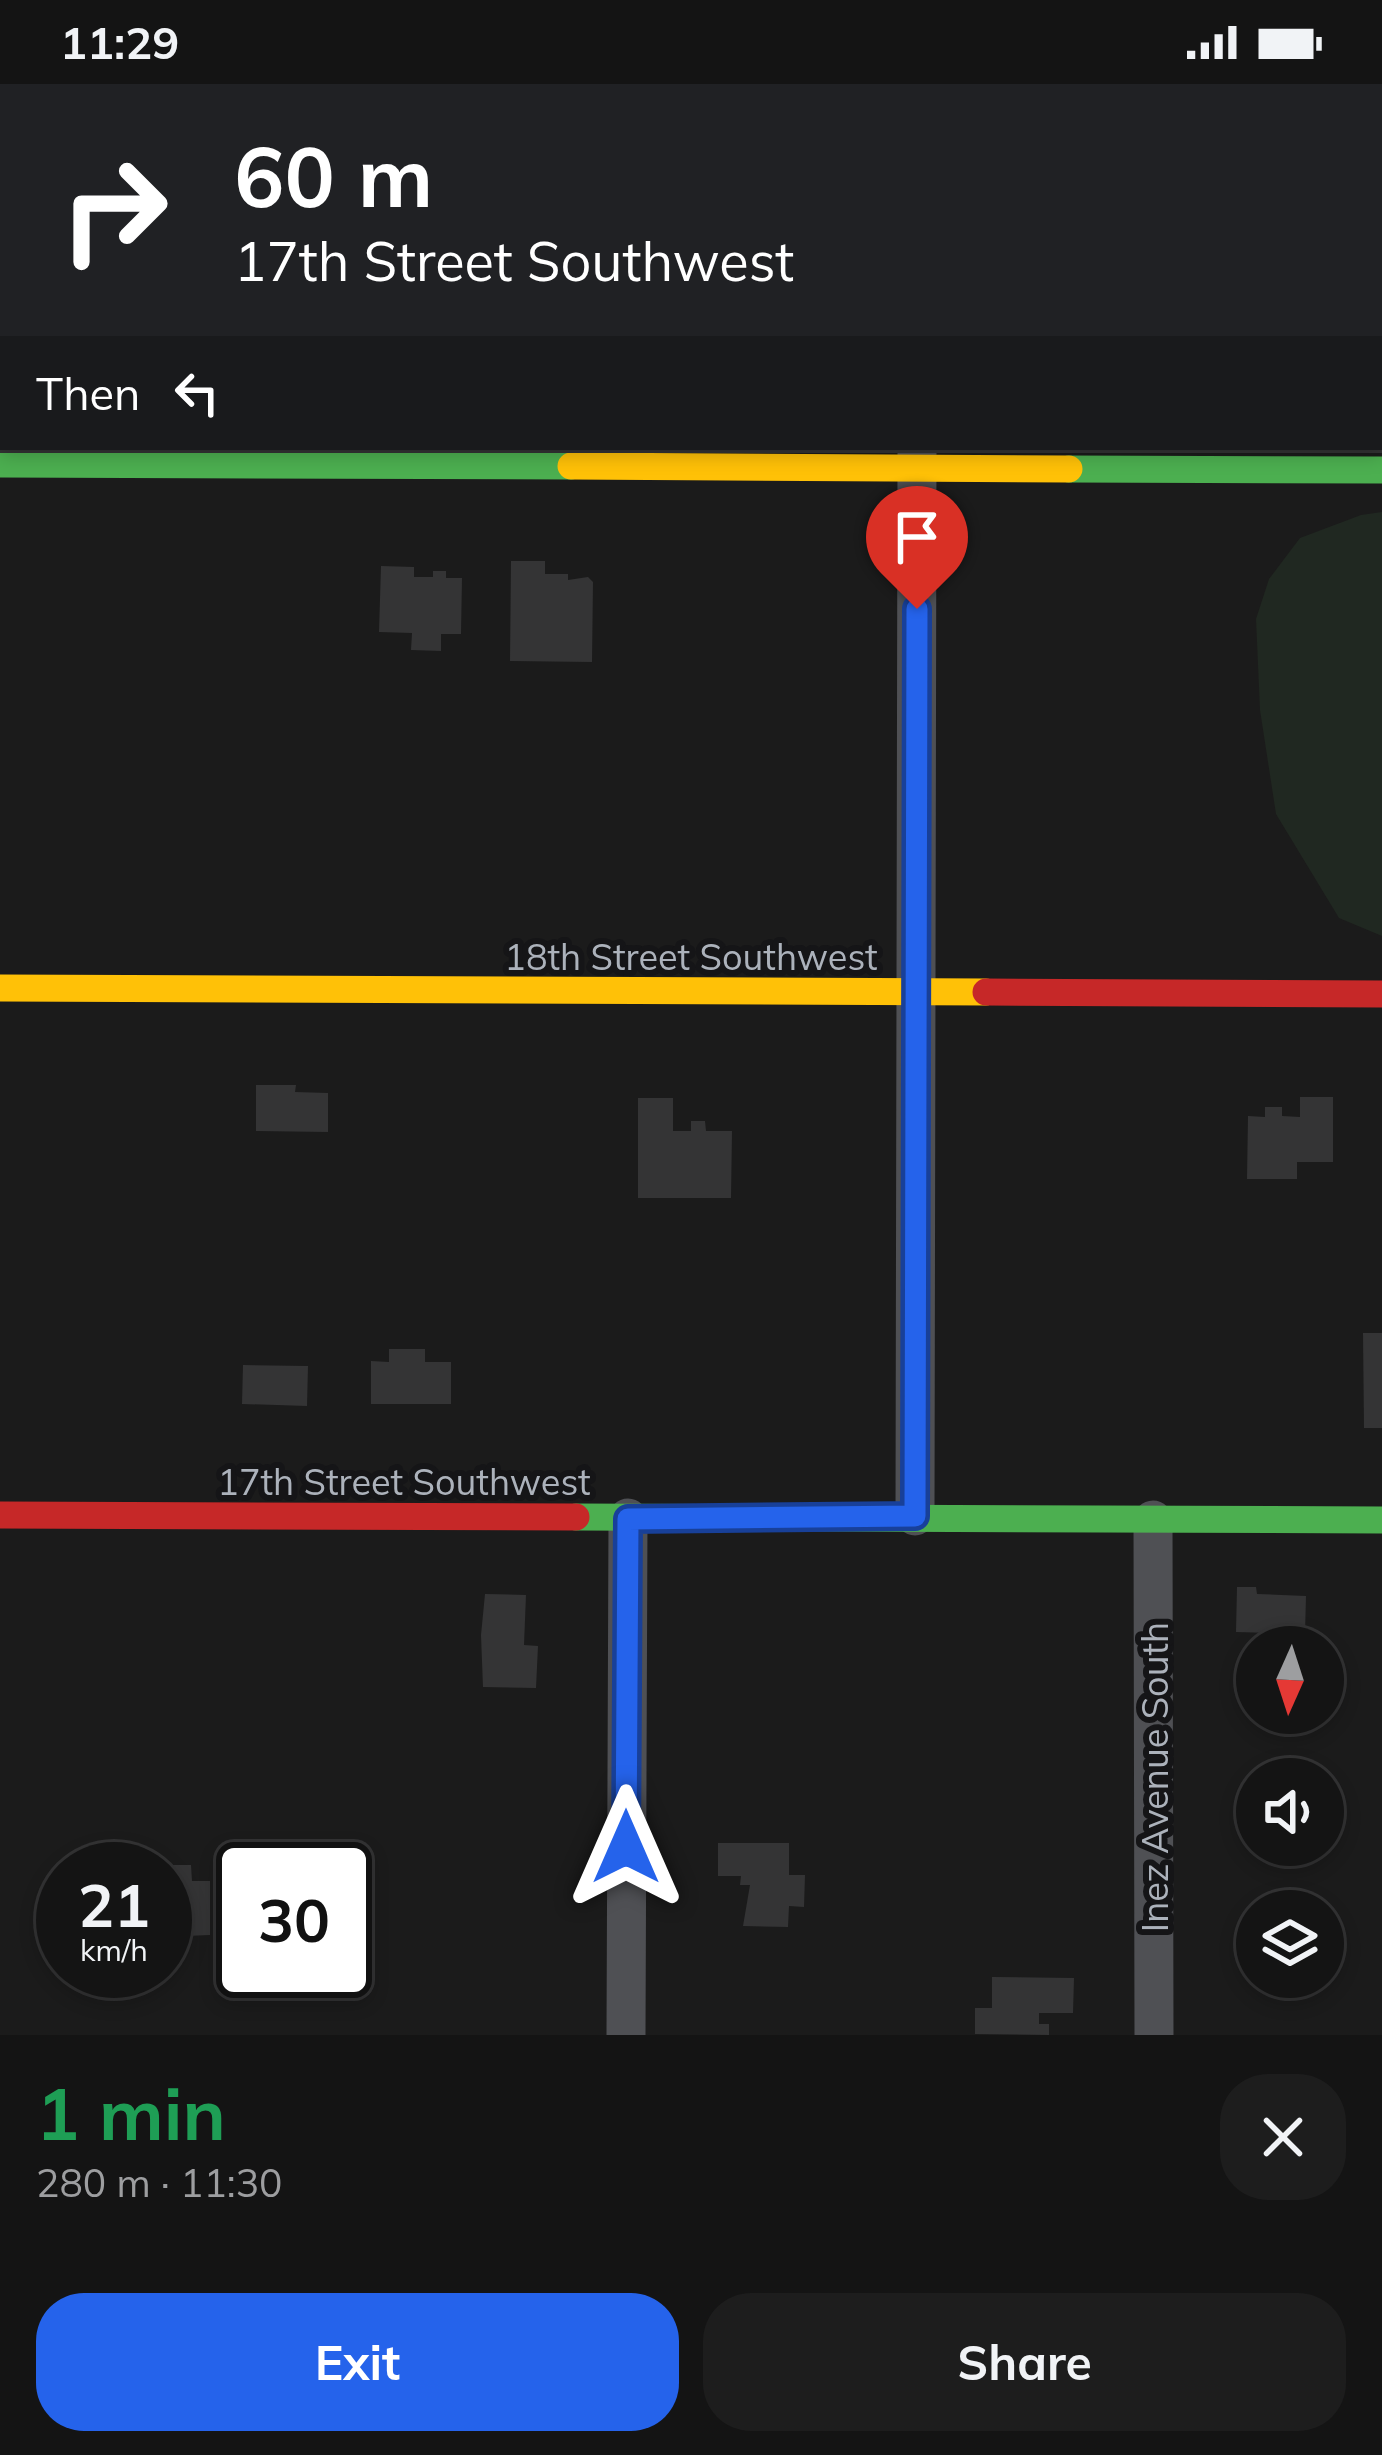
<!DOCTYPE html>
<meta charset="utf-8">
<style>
body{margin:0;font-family:Mulish,sans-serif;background:#1d1d1d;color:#f1f3f6;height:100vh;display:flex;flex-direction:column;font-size:45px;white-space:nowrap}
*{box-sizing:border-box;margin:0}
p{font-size:39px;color:#9d9ea0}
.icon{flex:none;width:66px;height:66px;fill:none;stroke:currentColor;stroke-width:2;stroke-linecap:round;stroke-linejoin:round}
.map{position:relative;height:1951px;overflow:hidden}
.details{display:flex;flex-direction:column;background:#141414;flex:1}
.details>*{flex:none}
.banner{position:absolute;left:0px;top:0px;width:1383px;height:366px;box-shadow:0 6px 18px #0003,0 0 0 3px #333334;background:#202124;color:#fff;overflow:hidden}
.needle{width:78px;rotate:183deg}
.controls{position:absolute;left:1236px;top:1542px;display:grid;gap:24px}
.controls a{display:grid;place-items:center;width:108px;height:108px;border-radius:50%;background:#141414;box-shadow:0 6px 18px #0003,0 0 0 3px #333334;font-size:60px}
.speed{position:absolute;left:36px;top:1758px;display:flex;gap:24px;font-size:60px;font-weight:700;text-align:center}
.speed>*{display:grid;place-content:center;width:156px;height:156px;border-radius:50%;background:#141414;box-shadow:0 6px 18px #0003,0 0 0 3px #333334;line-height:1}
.speed small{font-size:30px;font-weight:400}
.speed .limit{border:6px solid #111;border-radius:18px;background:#fff;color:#111}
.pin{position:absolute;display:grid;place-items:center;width:102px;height:102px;color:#fff;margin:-123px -51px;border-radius:50% 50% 50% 0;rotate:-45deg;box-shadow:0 0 12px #0007}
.pin .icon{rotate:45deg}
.me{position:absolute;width:132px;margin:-66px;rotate:0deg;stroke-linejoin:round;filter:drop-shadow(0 0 9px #0008)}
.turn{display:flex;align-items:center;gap:42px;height:252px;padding:0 36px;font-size:54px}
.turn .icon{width:156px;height:156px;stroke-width:2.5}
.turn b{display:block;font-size:84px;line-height:102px}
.then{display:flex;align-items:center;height:114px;padding:0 36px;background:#0003;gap:24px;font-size:45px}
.round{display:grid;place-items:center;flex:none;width:126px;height:126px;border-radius:48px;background:#1d1d1d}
.summary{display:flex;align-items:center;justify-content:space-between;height:204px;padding:0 36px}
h1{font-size:72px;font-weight:700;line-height:90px;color:#1e9e55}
.primary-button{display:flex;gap:24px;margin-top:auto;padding:24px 36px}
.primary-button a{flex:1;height:138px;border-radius:48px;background:#2563eb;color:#fff;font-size:48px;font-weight:700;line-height:138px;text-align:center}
.primary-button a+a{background:#1d1d1d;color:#f1f3f6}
.status{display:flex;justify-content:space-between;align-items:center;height:84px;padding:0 60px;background:#141414;direction:ltr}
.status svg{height:33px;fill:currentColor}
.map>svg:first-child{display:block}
.green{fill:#202821}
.building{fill:#343435}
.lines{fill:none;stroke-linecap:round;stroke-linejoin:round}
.street{stroke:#4f5054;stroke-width:39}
.fast{stroke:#4caf50;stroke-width:27}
.slow{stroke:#ffc107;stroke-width:27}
.jam{stroke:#c62828;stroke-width:27}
.route-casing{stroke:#184099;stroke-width:30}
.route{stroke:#2563eb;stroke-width:21}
.labels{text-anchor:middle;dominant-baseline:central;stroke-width:12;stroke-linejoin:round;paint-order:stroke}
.street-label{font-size:36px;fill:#acb2bb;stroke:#151517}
</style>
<div class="status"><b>11:29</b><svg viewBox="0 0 49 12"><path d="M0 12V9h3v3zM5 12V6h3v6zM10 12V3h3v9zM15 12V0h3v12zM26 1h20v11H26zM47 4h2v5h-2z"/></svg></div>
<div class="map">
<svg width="1382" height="1951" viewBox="0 0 1382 1951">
<rect width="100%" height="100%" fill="#1b1b1b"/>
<!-- green -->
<path class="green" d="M1382,428v424l-43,-18 -63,-104 -16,-104 -4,-91 13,-40 31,-41 61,-23z"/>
<!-- building -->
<g class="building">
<path d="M511,477h34v13h23v6l20,-3 5,5 -1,80 -82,-1z"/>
<path d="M381,482l33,1v10h19v-6h13v7h16l-1,56h-20v17l-30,-1 1,-17 -33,-1z"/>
<path d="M256,1001h40l-1,7 33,1v39l-72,-1z"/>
<path d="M1300,1013h33v65h-36v17h-50l1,-63 17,1v-10h17v9l18,1z"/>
<path d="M638,1014h35v33h18v-10h14l1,10h26l-1,67h-93z"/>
<path d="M1363,1249h19v95h-18z"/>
<path d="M389,1265h36v13h26v42h-80v-43l18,1z"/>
<path d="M243,1281l65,1 -1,40 -65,-2z"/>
<path d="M1237,1503h19l1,7 49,2 -1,38 -69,-2z"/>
<path d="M485,1510l41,1 -2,50 14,1 -2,42 -53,-1 -2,-52z"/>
<path d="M718,1759h71v32h16l-1,32 -15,-1 -1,21 -45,-1 7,-41h-10l1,-9h-23z"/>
<path d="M165,1781h26l1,16h18v54l-24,1v13l-21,-1z"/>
<path d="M992,1893l82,1 -1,35h-34v11h10v11l-74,-1v-26h17z"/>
</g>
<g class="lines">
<!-- street -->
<g class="street">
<path d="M918,3v-3"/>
<path d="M915,1432l2,-1068"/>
<path d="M1153,1436l1,515"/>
<path d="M626,1951l2,-517"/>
</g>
<!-- fast -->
<g class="fast">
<path d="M0,380l571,2"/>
<path d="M1069,385l313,1"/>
<path d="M576,1433l806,3"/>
</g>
<!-- slow -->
<g class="slow">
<path d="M571,382l498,3"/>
<path d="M0,904l986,4"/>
</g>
<!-- jam -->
<g class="jam">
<path d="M986,908l396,2"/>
<path d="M1,1431l575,2"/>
</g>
</g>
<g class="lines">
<defs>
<path id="route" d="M626,1763l2,-328 287,-3 2,-907"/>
</defs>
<!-- route casing -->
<use href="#route" class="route-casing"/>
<!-- route -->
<use href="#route" class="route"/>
</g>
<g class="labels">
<!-- street labels -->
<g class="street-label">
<text x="691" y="872">18th Street Southwest</text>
<text x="404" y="1397">17th Street Southwest</text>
<text transform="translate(1154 1693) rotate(-90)">Inez Avenue South</text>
</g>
</g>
</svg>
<div class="controls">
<a><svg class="needle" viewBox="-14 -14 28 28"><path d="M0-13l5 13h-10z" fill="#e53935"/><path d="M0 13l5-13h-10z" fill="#9d9ea0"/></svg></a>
<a><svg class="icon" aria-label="sound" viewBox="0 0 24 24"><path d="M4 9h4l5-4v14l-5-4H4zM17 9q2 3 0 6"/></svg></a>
<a><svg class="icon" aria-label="layers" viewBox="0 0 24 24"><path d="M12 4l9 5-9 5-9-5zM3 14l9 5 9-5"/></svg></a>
</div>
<div class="speed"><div>21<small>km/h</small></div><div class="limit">30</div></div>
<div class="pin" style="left:917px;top:525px;background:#d93025"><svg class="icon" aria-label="arrive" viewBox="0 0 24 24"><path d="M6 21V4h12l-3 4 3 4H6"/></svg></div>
<svg class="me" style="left:626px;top:1763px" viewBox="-20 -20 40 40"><path d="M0-17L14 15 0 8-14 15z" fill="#2563eb" stroke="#fff" stroke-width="4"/></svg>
<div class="banner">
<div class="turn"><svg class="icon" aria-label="right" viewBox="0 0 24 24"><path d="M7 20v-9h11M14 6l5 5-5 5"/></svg><div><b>60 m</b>17th Street Southwest</div></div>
<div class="then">Then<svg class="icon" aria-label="left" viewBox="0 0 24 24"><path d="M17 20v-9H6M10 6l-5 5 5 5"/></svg></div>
</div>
</div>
<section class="details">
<div class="summary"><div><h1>1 min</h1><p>280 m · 11:30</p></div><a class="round"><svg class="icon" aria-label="close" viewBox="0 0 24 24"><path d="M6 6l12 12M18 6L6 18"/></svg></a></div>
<div class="primary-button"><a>Exit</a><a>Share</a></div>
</section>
